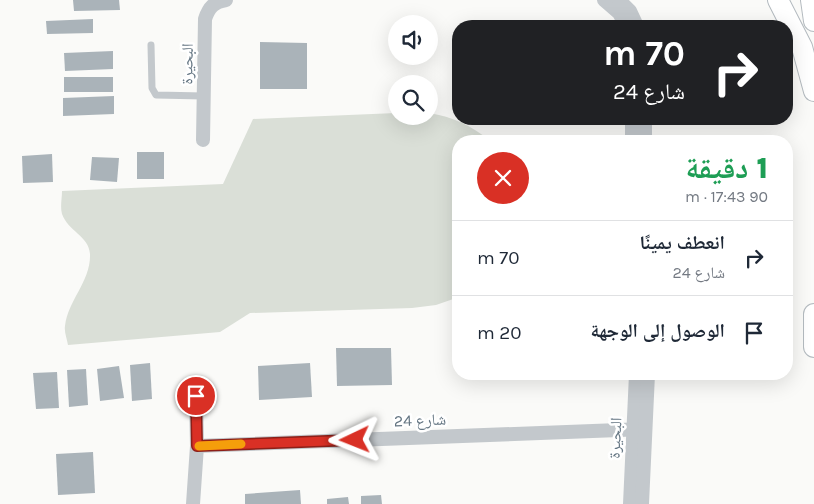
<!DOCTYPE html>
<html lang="ar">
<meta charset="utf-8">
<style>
body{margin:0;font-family:Karla,"Noto Naskh Arabic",sans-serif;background:#f6f6f7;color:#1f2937;direction:rtl;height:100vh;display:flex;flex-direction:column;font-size:19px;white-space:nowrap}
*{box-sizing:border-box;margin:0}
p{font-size:16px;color:#747a83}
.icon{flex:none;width:28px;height:28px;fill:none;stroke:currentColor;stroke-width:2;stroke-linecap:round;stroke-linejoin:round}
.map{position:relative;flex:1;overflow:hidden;direction:ltr}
.drawer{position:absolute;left:452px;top:135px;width:341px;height:245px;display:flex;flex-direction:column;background:#fff;border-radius:20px;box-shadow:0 5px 20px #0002;direction:rtl}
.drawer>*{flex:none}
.banner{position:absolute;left:452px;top:20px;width:341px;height:105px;border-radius:20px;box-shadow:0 5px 20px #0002;direction:rtl;background:#202124;color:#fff;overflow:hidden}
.buttons{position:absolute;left:388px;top:15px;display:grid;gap:10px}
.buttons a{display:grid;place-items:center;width:50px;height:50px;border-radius:50%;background:#fff;box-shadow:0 5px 20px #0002;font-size:25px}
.pin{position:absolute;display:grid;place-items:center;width:42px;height:42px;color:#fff;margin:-21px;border:2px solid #fff;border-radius:50%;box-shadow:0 1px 5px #0007}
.me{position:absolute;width:55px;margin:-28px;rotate:268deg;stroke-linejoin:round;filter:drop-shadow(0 0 4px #0008)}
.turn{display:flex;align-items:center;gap:18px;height:105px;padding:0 25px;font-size:22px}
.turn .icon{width:65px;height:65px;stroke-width:2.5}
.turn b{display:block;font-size:35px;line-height:42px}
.round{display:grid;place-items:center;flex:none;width:52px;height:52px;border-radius:26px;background:#f6f6f7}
.summary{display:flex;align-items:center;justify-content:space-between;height:85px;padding:0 25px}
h1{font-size:30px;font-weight:800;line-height:38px;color:#1e9e55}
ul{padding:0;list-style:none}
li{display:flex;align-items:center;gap:15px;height:75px;padding:0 25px;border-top:1px solid #e0e1e3}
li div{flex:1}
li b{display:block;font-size:19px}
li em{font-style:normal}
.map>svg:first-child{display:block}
.green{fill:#dadfd7}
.building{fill:#aab3b9}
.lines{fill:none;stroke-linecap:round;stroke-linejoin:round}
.secondary-casing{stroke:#b3babf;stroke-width:22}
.lane{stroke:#c3c8cc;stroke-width:7}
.street{stroke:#c3c8cc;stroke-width:14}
.secondary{stroke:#fff;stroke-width:20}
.route-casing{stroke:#8d1f18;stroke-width:12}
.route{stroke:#d93025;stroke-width:9}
.slow{stroke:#f59e0b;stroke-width:9}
.labels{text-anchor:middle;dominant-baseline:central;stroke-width:5;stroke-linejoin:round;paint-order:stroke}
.street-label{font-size:16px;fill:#657683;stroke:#fff}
</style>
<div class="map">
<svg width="814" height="504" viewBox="0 0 814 504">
<rect width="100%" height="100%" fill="#fafaf8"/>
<!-- green -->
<path class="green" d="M396,113v3h33v-3c24,4 42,12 61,28h-31v156l-23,8 -24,3 -162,5 -30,19 -152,13c-1,-6 -4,-13 -3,-19 3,-26 26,-45 25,-72 -1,-18 -22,-23 -28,-40 -2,-7 0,-16 0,-23l161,-7 30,-65z"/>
<!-- building -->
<g class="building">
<path d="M73,0h46l1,10 -46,1z"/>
<path d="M93,19v14l-46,1 -1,-13z"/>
<path d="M260,42l47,1v46h-47z"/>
<path d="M113,51v18l-48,2 -1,-18z"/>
<rect x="64" y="77" width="49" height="15"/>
<path d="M114,96v18l-51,2v-18z"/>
<rect x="137" y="152" width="27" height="27"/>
<path d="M52,154l1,28 -30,1 -1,-27z"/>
<path d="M92,157l27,1 -2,24 -27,-2z"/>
<path d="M336,348h55l1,37 -55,1z"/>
<path d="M150,363l2,36 -20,2 -2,-36z"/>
<path d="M310,363l2,34 -53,3 -1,-34z"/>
<path d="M119,366l5,32 -24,3 -3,-32z"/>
<path d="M86,369l2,36 -19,2 -2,-37z"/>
<path d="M57,372l2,36 -23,1 -3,-36z"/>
<path d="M93,452l2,41 -37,2 -2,-41z"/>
<path d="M300,490l1,14h-56v-10z"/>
<path d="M381,495l1,9h-21v-8z"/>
<path d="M348,497l1,7h-22v-5z"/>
</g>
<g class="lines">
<defs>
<g id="secondary">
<path d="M778,0l24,47 12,44"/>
<path d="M811,0l3,21"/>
<path d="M814,314v33"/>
</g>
</defs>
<!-- secondary casing -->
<use href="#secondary" class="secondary-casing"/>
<!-- lane -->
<path class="lane" d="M151,45l1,43 4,7 48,1"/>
<!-- street -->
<g class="street">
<path d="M604,0l15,13 7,13"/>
<path d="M619,0l11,11 7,15"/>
<path d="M632,119v22"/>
<path d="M645,119v22"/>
<path d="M203,140l2,-121c4,-12 9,-17 21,-19"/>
<path d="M197,446l448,-17"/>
<path d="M193,504l4,-58 -1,-50"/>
<path d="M630,504l6,-130"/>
<path d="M642,504l6,-130"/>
</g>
<!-- secondary -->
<use href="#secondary" class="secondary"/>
</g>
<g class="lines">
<defs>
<path id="route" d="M196,396l1,50 158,-6"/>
</defs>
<!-- route casing -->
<use href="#route" class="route-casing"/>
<!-- route -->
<use href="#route" class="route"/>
<!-- slow -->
<path class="slow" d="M199,446l42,-2"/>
</g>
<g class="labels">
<!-- street labels -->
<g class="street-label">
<text transform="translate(187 64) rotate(-89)">البحيرة</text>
<text transform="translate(420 420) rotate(-2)">شارع 24</text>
<text transform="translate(615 438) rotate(-87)">البحيرة</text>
</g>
</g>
</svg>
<div class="buttons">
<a><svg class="icon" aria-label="sound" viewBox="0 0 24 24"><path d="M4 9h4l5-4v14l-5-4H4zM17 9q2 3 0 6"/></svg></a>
<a><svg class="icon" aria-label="search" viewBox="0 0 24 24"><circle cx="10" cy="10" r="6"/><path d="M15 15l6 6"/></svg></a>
</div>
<div class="pin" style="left:196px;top:396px;background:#d93025"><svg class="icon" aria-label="arrive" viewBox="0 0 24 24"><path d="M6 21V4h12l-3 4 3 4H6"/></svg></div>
<svg class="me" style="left:355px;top:440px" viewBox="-20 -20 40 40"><path d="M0-17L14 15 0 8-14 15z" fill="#d93025" stroke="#fff" stroke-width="4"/></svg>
<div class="banner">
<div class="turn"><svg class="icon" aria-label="right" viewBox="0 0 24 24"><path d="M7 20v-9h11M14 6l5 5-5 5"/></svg><div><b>70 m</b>شارع 24</div></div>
</div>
<section class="drawer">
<div class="summary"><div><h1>1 دقيقة</h1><p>90 m · 17:43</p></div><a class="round" style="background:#d93025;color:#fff"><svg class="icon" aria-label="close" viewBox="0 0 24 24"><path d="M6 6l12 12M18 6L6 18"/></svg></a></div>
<ul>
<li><svg class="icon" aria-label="right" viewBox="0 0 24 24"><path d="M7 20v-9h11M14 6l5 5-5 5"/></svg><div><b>انعطف يمينًا</b><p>شارع 24</p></div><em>70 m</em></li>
<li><svg class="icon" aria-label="arrive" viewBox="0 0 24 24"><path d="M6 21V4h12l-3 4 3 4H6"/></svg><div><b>الوصول إلى الوجهة</b></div><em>20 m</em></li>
</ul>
</section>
</div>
